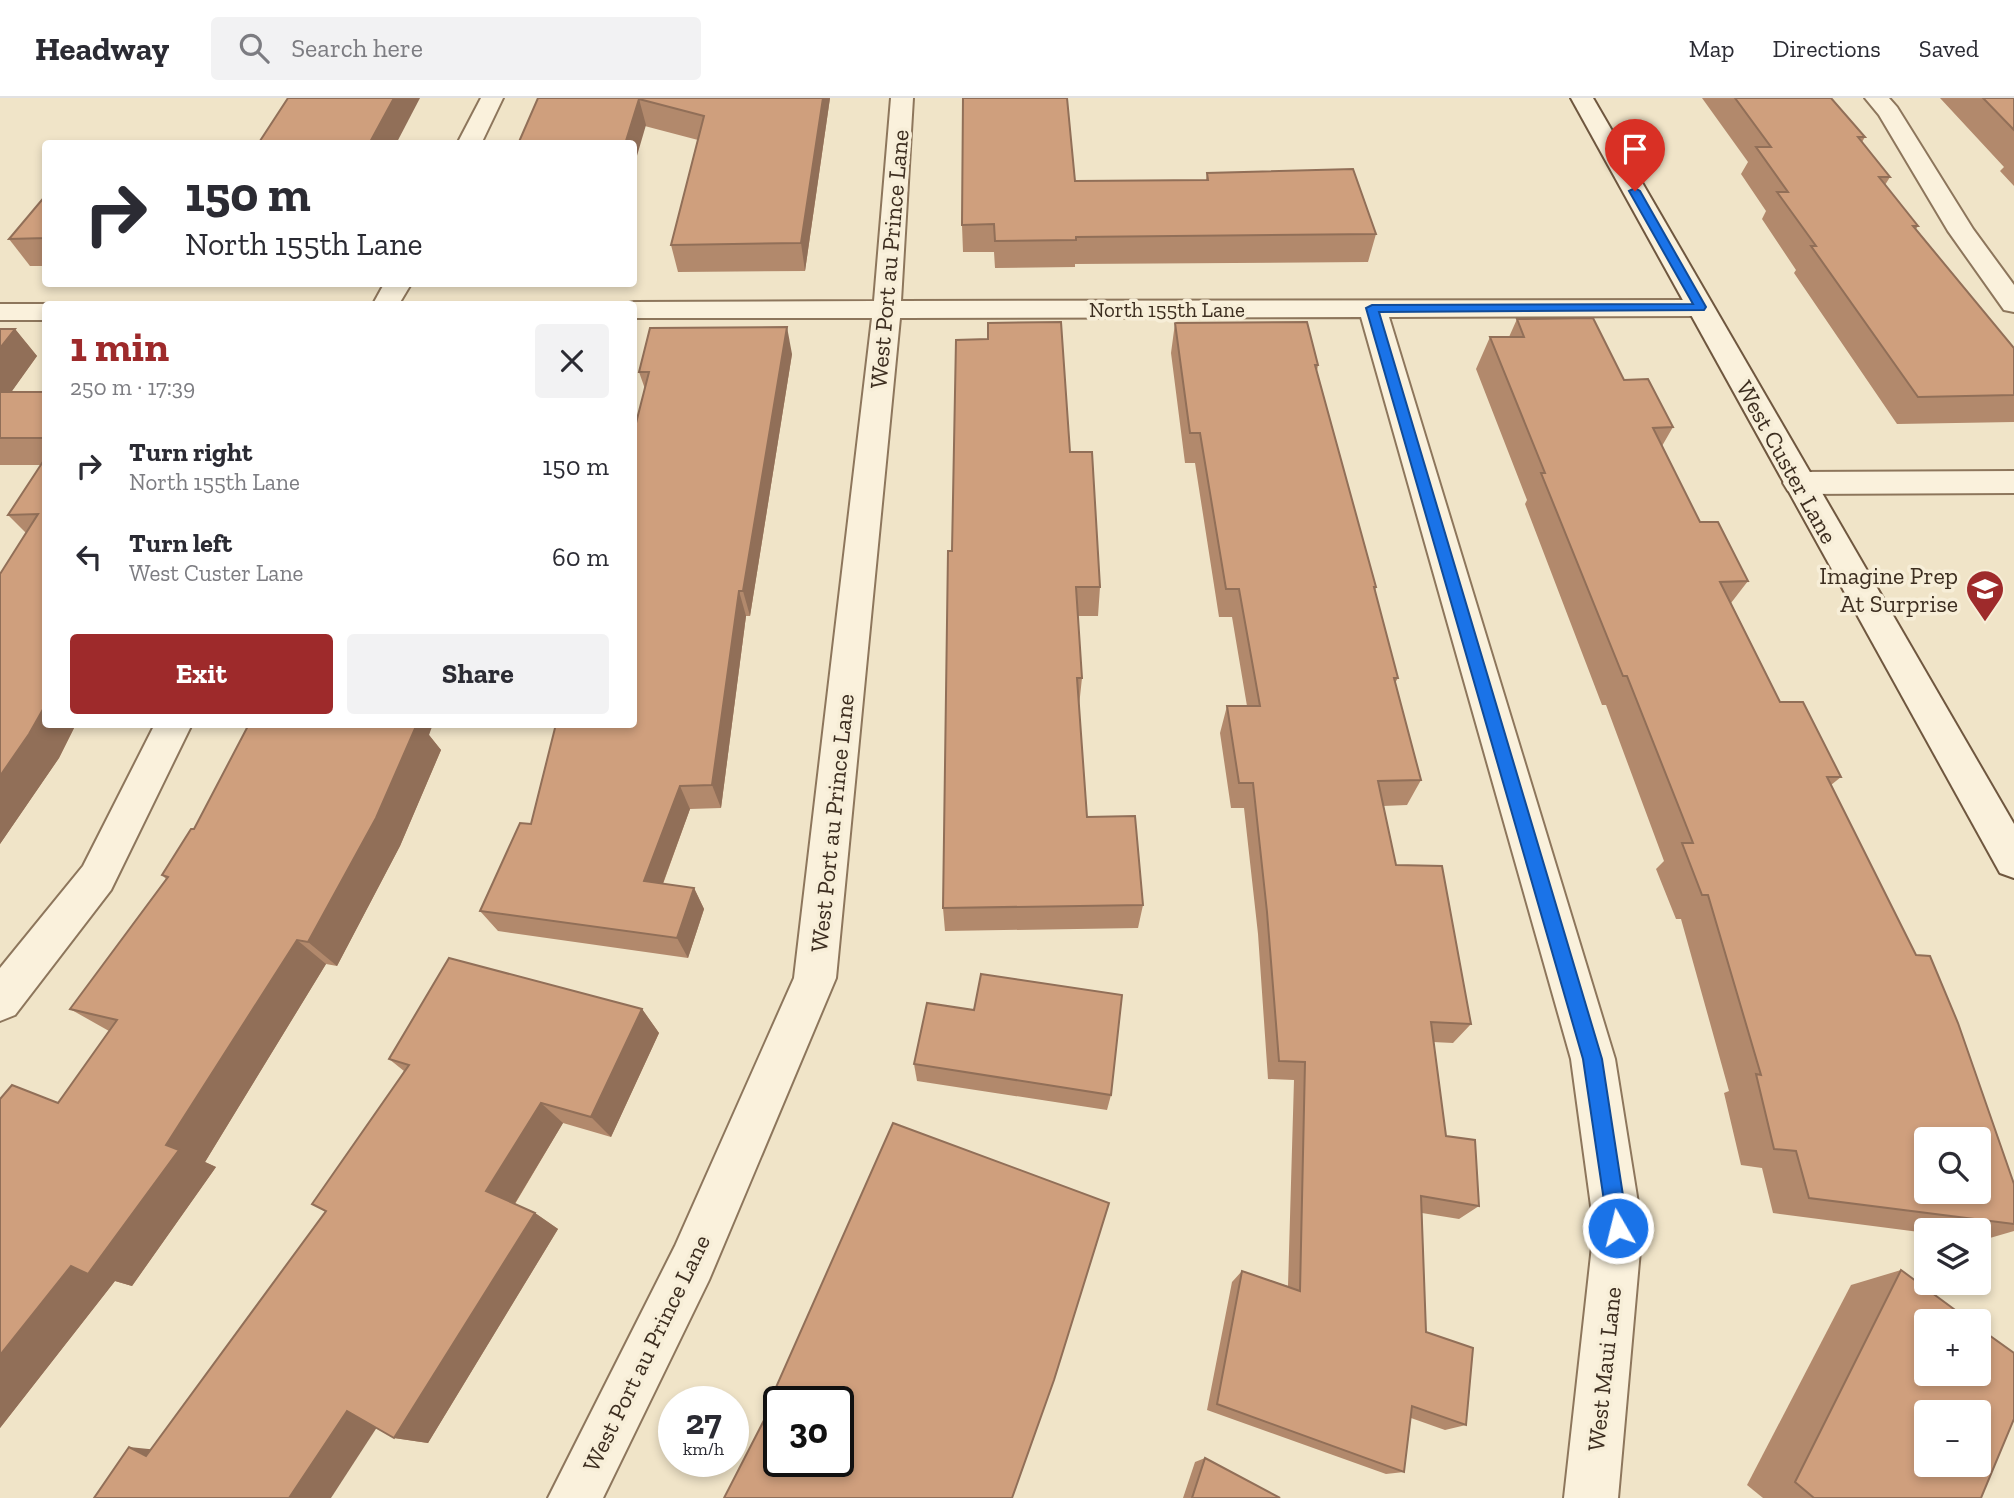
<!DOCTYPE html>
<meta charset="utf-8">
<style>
body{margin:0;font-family:"Zilla Slab",serif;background:#f2f2f3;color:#2b2b33;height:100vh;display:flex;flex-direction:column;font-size:26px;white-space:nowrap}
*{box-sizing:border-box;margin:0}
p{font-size:23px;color:#7c7c81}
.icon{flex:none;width:38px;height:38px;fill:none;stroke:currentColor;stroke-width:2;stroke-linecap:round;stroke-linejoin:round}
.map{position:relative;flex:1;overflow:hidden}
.side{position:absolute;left:42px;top:203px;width:595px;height:427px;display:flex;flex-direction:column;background:#fff;border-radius:7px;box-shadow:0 4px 10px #0003}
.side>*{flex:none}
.hud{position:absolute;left:42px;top:42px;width:595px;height:147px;border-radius:7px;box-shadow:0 4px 10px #0003;background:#fff;color:#2b2b33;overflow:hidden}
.controls{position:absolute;left:1914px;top:1029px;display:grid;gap:14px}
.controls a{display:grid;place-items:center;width:77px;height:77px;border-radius:7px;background:#fff;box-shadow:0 4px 10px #0003;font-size:35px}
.speed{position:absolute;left:658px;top:1288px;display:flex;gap:14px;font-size:35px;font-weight:700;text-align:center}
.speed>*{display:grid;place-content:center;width:91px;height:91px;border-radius:50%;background:#fff;box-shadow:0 4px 10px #0003;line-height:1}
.speed small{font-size:18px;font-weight:400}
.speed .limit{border:4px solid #111;border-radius:10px;background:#fff;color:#111}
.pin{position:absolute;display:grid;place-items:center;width:60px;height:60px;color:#fff;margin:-72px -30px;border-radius:50% 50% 50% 0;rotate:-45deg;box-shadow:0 0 7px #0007}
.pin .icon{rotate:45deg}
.me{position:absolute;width:77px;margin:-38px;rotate:352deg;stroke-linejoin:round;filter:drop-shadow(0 0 5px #0008)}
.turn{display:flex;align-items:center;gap:24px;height:147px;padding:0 28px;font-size:32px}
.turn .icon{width:91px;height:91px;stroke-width:2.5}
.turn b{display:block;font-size:49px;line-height:60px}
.round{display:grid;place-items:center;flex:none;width:74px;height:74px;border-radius:7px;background:#f2f2f3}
.head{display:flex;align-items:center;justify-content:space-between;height:119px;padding:0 28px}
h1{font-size:42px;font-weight:700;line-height:52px;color:#9e2a2b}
.action{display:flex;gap:14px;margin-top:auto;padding:14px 28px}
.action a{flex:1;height:80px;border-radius:7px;background:#9e2a2b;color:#fff;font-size:28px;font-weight:700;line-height:80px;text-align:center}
.action a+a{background:#f2f2f3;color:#2b2b33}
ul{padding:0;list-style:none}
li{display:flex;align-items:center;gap:21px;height:91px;padding:0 28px}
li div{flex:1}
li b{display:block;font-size:26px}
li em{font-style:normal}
header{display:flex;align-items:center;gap:42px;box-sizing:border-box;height:98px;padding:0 35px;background:#fff;border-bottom:2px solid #e1e1e2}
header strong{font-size:33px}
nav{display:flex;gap:38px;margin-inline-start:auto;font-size:24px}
.search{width:490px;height:63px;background:#f2f2f3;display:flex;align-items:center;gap:18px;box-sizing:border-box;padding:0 24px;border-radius:7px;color:#7c7c81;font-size:26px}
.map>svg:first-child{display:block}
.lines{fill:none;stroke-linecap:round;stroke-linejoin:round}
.street-casing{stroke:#8d765c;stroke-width:4}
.secondary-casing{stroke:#6f573f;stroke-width:4}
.street{fill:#faf1dc;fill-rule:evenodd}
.secondary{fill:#faf1dc;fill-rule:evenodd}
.wall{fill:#b2896c}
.shaded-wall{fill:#916f58}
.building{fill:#cf9f7d;stroke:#916f58;stroke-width:2;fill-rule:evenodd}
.route{fill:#1a73e8;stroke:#114b97;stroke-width:2}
.labels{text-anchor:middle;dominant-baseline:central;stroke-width:7;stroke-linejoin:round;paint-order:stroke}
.far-street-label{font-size:21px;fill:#3d2e20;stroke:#f7eed8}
.street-label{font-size:24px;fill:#3d2e20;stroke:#f7eed8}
.poi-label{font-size:24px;fill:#3d2e20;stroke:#f7eed8;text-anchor:end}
</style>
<header>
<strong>Headway</strong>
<div class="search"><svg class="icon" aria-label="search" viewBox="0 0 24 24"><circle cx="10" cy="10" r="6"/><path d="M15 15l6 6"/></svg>Search here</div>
<nav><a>Map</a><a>Directions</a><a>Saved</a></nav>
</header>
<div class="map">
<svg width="2014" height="1400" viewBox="0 0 2014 1400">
<rect width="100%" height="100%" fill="#f0e4c8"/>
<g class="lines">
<defs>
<g id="street">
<path d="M481,0h22l-22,46h-24z"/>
<path d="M891,0h22l-12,203 799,-1 10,2 4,6 -4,6 -10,2 -311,1 226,742 27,169 -24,270h-54l30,-270 -23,-169 -210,-742 -461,1 -64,660 -127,302 -106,218h-55l127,-252 119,-268 78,-660h-238v-14h-10l10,-2 240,-1z"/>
<path d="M1865,0h24l8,9 76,122 41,56v27l-10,-2 -56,-79 -69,-116z"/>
<path d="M384,186h27l-12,20h-26z"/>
<path d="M0,206h49h-3v16h-46z"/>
<path d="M2014,373v22l-215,1 -11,-3 -5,-8 5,-8 11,-3z"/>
<path d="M155,626h37l-81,166 -96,125 -15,6v-53l83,-102z"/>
</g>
<path id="secondary" d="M1571,0h22l421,726v54l-14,-5z"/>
</defs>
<!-- street casing -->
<use href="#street" class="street-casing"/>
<!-- secondary casing -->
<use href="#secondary" class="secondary-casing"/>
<!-- street -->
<use href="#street" class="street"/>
<!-- secondary -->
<use href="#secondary" class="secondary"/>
</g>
<!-- wall -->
<g class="wall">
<path d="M538,0h292l-25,173 -127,1 -7,-27 27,-105z"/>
<path d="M1702,0h129l34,39 -3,5 28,35 -5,8 33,41 -2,3 98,119v74l-117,2 -103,-151 2,-3 -34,-51 4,-8 -25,-37 7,-12z"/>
<path d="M1940,0h74v88l-14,-15 4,-4z"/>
<path d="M1207,75l169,61 -8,28 -293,2v3l-80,1 -1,-16h-31l-1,-27 113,-44 131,-1z"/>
<path d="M46,97v71h-16l-21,-27z"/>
<path d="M1517,221l107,61 49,47 -11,19 38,76 48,59 -17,22 49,99 61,75 -10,8 183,399v47l-31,9h-4v-10h-52v3l-154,-20 -11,-45 -21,-3 -17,-72 5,-2 -48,-172h-5l-20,-50 8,-8 -58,-156h-4l-77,-201 2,-4 -51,-131 14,-32h19z"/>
<path d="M1175,225l143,42 -1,6 59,216 -1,4 23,87 -3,5 26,97 -14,25 -24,1 13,59 75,159 -18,19 -20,-1 13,94 33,70 -20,13 -37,-6 4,119 40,93 -21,5 -34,-12 -7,54 -18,2 -179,-64 25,-128 10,-11 46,15 6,-206 -26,-1 -10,-145 -14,-126h-13l-11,-75 7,-27h20l-15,-89h-13l-24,-154h-10l-14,-110z"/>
<path d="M0,231h15l22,27 -26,36h35v332h30l-17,34 -59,86v-270l26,-41 -18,-18 33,-50h-41z"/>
<path d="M792,256l-42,262h-4l-25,192 -31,1 -27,75 31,4 10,21 -16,49 -190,-27 -18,-20 51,-87 114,-435 -6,-17z"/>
<path d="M1070,354l30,135 -2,29h-20l4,62 -3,28 8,111 56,88 -5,23 -193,3 -2,-23 9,-357z"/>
<path d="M429,637l12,15 -41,96 -63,120 -11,-2 -121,198 11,5 -84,119 -17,-5 -115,147v-329l58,4 51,-72 -39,-22 96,-130 -4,-4 32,-46z"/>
<path d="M642,911l17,24 -48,104 -48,-14 -48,81 20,9 23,16 -130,214 -34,-5 -17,-10 -226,21 175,-238 78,-140 -15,-12z"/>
<path d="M914,966l197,31 -4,15 -190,-29z"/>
<path d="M1901,1172l80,228h-218l-16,-13 104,-200z"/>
<path d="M1205,1360l75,40h-97l12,-36z"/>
</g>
<!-- shaded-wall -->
<g class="shaded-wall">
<path d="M394,0h26l-24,46h-27z"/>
<path d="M823,0h7l-25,173 -4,-28z"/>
<path d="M639,1l7,26 -12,41v-22h-9z"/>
<path d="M787,229l5,27 -42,262 -7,-25z"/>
<path d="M15,231l22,27 -37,52v-60z"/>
<path d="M739,493l7,25 -25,192 -9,-23z"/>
<path d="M46,606v20h30l-17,34 -59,86v-68z"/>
<path d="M406,626h27l-4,11 12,15 -41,96 -63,120 -29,-24z"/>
<path d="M680,688l10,23 -34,93 -12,-21z"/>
<path d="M694,790l10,21 -16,49 -11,-20z"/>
<path d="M297,842l29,24 -121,198 11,5 -84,119 -17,-5 -115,147v-73l166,-210z"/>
<path d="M642,911l17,24 -48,104 -20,-20z"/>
<path d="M541,1005l22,20 -51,85 -26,-17z"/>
<path d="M535,1115l23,16 -130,214 -34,-5z"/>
<path d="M347,1313l36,7 -52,80h-42z"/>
<path d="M129,1349l49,5 -32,4z"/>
</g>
<!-- building -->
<g class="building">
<path d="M288,0h106l-25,46h-111z"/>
<path d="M538,0h285l-22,145 -130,2 33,-129 -65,-17 -14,45h-107z"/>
<path d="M963,0h104l8,83 133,-1 -1,-7 146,-4 23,65 -300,3v3l-81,1 -1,-17 -32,1z"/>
<path d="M1735,0h96l34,39h-7l32,40h-11l39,49h-5l101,122v47l-96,2 -107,-151h5l-39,-54h11l-32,-45h15z"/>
<path d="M1983,0h31v32z"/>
<path d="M46,97v43l-37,1z"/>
<path d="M1593,220l31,62 24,-1 25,48 -20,1 47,94h18l30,59 -28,1 60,120h23l38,75h-14l89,178 14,1 28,67 56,161v40l-205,-26 -13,-47 -22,-2 -18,-75 5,1 -53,-180h-6l-20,-52h11l-66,-167h-4l-82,-203h4l-55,-136h34l-7,-18zM1927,1041h52v53h-52z"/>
<path d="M1061,224l9,130h22l8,135h-24l6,91h-5l10,139 48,-1 8,89 -200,3 5,-357h4l4,-211 32,-1v-16z"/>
<path d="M1307,224l11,43h-3l61,222h-2l24,91h-4l27,102 -43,1 18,84 46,1 29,158 -40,-2 15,114 29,4 4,66 -58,-10 5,136 47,16 -7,77 -54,-19 -8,66 -187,-68 25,-133 58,20 5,-229 -26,-1 -12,-149 -14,-129h-14l-12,-77h33l-21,-117h-13l-26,-156h-10l-15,-110z"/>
<path d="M787,229l-44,264h-4l-27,194 -32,1 -36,95 50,7 -17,50 -197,-27 40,-88 11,1 25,-100h78v-293l15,-59h-10l11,-44z"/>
<path d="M0,231h15l-15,19z"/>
<rect x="0" y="294" width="46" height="46"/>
<path d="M46,359v247l-17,30 -29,42v-202l38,-60 -30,1z"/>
<path d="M249,626h168l-41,94 -68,124 -11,-2 -131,205 13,5 -91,124 -17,-8 -71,89v-256l12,-14 46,18 59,-83 -47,-11 98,-132 -6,-2 29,-46h3z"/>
<path d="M449,860l193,51 -51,108 -50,-14 -55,88 49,22 -141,225 -47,-27 -58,87h-195l35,-51 17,9 180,-245 -14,-7 97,-139 -20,-6z"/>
<path d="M981,876l141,21 -11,100 -197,-31 13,-61 47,7z"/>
<path d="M893,1025l216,80 -55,177 -42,118h-288l53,-103 -4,-1zM779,1304h59v59h-59z"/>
<path d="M1901,1172l69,51h-43v53h52v-46l35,25v66l-33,79h-167l-19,-16zM1927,1314h52v53h-52z"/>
<path d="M1205,1360l75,40h-88z"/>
</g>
<!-- route -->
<path class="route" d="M1635,90l5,3 66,116 -2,3 -325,2 223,747 26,169 -3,8 -7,2 -7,-2 -3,-8 -25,-169 -217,-751 6,-3 321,-1 -64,-113z"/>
<!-- icons -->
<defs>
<symbol id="school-pin" viewBox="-11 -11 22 30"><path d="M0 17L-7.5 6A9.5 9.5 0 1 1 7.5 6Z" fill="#9e2a2b" stroke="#f7eed8"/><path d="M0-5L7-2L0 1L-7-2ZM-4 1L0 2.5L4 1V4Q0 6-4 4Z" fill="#fff"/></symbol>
</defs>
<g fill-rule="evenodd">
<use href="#school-pin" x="1963" y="469" width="44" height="60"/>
</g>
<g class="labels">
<!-- far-street labels -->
<g class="far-street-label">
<text x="1167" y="211">North 155th Lane</text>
</g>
<!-- street labels -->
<g class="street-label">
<text transform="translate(889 161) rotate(-85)">West Port au Prince Lane</text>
<text transform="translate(1787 364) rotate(61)">West Custer Lane</text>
<text transform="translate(832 725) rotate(-84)">West Port au Prince Lane</text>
<text transform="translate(646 1255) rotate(-64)">West Port au Prince Lane</text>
<text transform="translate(1604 1271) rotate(-84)">West Maui Lane</text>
</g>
<!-- poi labels -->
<g class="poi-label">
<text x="1958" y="477">Imagine Prep<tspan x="1958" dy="28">At Surprise</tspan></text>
</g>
</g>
</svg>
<div class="controls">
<a><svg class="icon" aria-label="search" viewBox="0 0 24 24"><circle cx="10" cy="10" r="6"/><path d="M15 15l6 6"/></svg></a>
<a><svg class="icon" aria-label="layers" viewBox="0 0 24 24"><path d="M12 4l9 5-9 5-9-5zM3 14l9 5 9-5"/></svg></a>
<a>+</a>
<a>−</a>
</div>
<div class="speed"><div>27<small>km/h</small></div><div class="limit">30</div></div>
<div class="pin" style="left:1635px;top:93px;background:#d93025"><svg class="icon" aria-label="arrive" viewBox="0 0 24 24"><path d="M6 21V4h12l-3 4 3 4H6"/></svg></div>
<svg class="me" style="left:1618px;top:1130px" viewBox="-20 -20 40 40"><circle r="17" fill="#1a73e8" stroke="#fff" stroke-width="3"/><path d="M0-11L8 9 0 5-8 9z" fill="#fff"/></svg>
<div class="hud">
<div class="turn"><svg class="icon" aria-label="right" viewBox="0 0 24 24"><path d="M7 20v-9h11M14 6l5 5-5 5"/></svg><div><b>150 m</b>North 155th Lane</div></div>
</div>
<section class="side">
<div class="head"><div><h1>1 min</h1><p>250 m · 17:39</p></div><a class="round"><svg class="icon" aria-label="close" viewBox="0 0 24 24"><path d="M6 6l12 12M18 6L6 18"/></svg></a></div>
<ul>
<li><svg class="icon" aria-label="right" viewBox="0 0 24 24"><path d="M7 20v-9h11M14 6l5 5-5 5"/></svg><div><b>Turn right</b><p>North 155th Lane</p></div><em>150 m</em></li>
<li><svg class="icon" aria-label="left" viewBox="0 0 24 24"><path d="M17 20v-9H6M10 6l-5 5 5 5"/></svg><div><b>Turn left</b><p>West Custer Lane</p></div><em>60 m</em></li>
</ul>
<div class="action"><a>Exit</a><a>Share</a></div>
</section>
</div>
